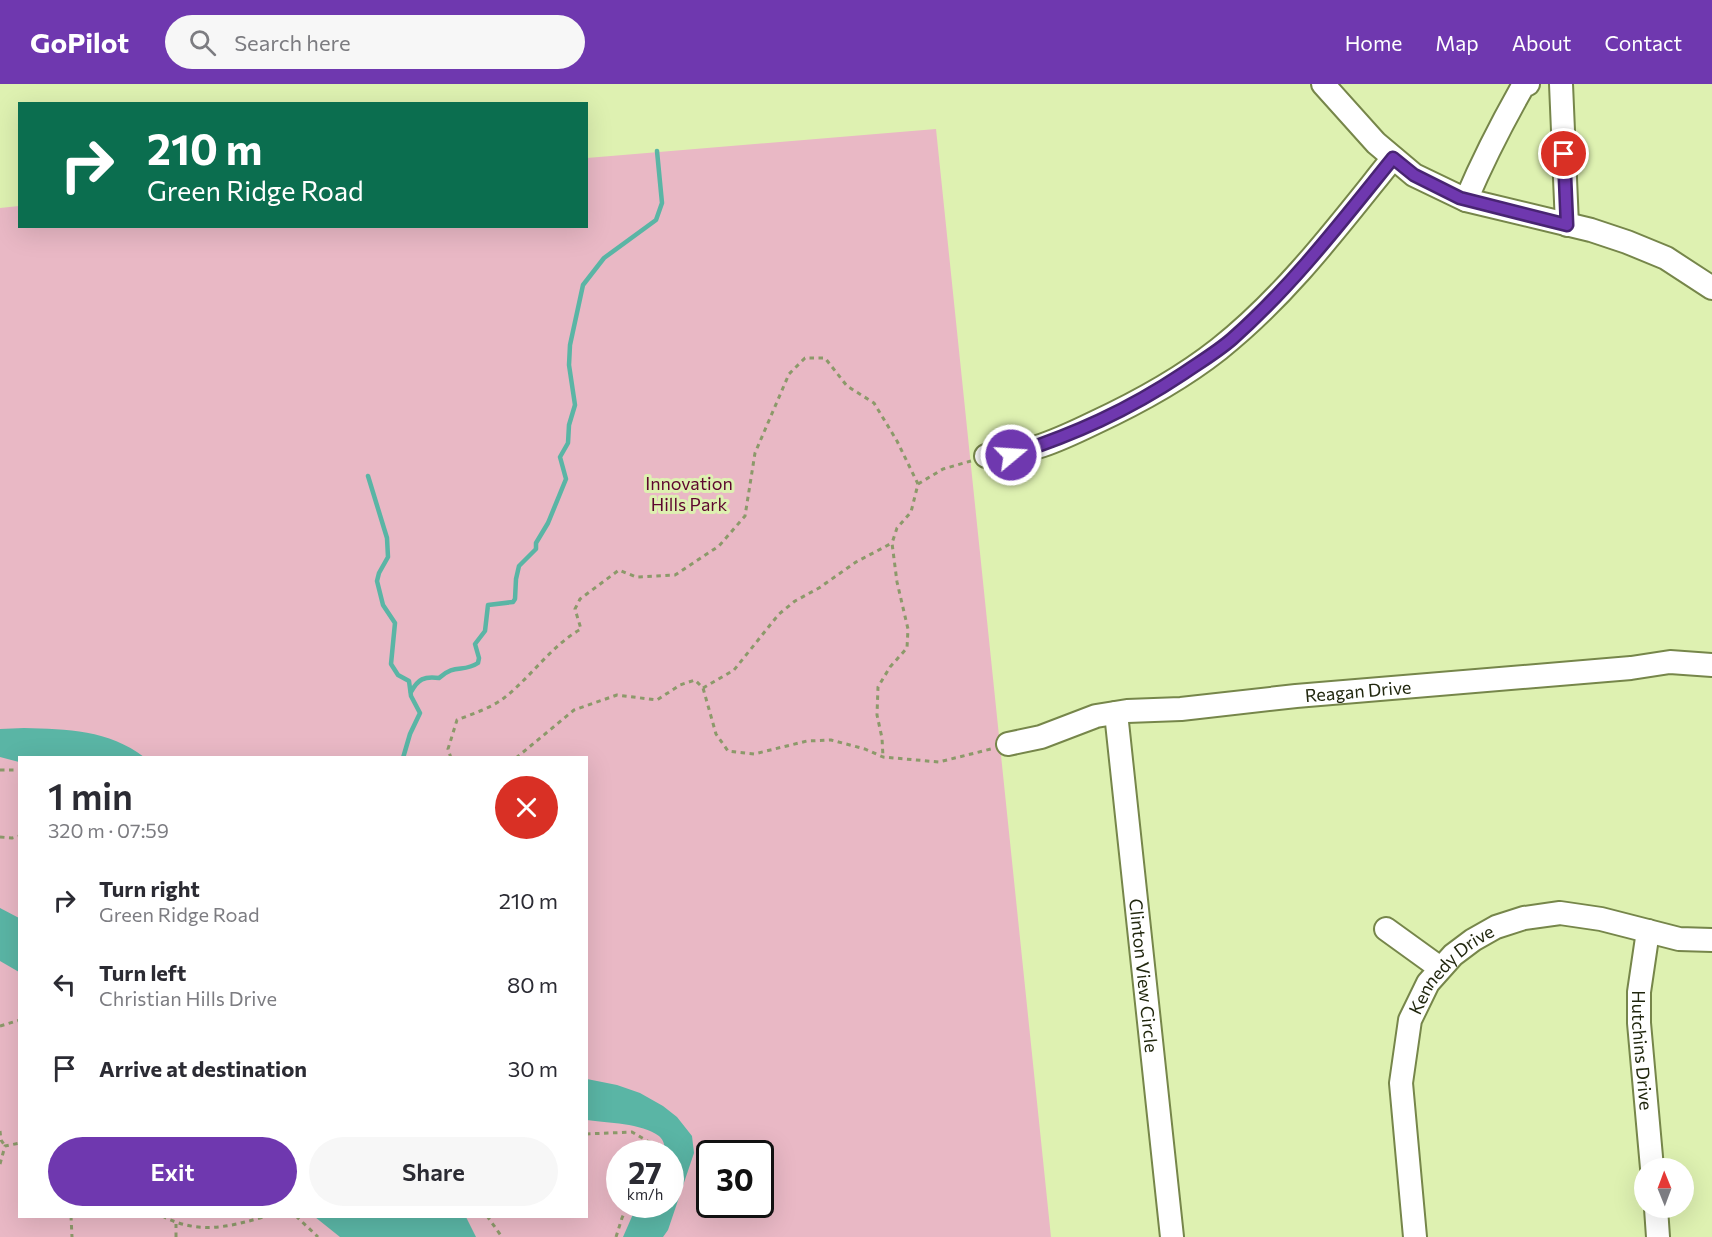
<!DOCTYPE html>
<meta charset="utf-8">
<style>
body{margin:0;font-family:Commissioner,sans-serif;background:#f7f7f7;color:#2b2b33;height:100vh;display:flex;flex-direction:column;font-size:22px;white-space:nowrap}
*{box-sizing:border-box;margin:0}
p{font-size:20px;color:#7c7c81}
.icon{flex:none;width:33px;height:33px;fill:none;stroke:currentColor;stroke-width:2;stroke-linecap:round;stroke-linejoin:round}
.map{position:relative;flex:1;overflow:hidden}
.drawer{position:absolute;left:18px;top:672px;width:570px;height:462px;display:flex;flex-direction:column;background:#fff;border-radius:0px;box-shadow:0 6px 24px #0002}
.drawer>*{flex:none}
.guide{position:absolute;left:18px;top:18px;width:570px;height:126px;border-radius:0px;box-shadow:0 6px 24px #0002;background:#0b6e4f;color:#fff;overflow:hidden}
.needle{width:39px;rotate:359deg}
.controls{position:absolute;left:1634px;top:1074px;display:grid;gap:12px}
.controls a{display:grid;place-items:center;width:60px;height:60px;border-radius:50%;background:#fff;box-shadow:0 6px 24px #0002;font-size:30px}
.speed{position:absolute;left:606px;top:1056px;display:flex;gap:12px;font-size:30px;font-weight:700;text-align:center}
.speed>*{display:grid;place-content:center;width:78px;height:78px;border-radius:50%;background:#fff;box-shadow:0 6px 24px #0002;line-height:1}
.speed small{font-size:15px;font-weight:400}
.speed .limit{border:3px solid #111;border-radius:9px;background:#fff;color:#111}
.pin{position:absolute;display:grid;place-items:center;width:51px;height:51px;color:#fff;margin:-26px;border:3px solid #fff;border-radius:50%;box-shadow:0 2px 6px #0007}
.me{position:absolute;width:66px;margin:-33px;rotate:72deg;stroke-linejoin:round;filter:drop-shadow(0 0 4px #0008)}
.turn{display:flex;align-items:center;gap:21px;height:126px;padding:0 30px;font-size:27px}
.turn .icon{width:78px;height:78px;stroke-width:2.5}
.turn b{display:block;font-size:42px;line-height:51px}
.round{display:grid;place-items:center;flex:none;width:63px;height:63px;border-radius:32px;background:#f7f7f7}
.headline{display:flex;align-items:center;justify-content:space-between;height:102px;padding:0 30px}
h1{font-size:36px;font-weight:600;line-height:45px}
.primary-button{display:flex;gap:12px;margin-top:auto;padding:12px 30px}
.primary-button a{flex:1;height:69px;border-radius:36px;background:#6f38af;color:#fff;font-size:24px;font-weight:600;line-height:69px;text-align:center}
.primary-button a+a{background:#f7f7f7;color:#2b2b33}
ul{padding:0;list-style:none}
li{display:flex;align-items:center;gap:18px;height:84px;padding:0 30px}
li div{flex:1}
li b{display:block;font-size:22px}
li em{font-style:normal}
header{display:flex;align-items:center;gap:36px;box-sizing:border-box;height:84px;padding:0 30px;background:#6f38af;color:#fff}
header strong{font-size:28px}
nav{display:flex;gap:33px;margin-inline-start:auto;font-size:21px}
.search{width:420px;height:54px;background:#f7f7f7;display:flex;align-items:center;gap:15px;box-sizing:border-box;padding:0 21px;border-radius:33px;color:#7c7c81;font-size:22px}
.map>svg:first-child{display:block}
.green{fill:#e9b8c5;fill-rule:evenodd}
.water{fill:#5ab5a5}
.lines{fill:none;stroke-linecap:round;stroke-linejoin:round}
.stream{stroke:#5ab5a5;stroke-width:4.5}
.minor-casing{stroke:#76864a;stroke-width:26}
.path{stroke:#8c996a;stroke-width:3;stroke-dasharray:4.5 4.5;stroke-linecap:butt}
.minor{stroke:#fff;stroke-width:22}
.route-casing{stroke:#482472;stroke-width:15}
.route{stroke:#6f38af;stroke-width:10}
.labels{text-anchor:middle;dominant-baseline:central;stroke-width:6;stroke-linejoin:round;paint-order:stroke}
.park-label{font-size:18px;fill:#5d062e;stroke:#def1b1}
.street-label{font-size:18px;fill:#21270e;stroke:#def1b1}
</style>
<header>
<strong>GoPilot</strong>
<div class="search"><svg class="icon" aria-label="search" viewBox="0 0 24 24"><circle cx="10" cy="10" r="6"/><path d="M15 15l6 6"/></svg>Search here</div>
<nav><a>Home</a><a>Map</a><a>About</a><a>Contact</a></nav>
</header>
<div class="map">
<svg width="1712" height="1153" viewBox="0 0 1712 1153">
<rect width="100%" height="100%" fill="#def1b1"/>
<!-- green -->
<path class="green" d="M936,45l115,1108h-1051v-1029l19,-2 1,20h566l1,-68zM20,674h566v458h-566zM620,1070h50v50h-50zM710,1070h50v50h-50z"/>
<!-- water -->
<g class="water">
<path d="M24,644c43,1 85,2 120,29l-124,1 -1,4 -19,-5v-28z"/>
<path d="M0,824l19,10v54l-19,-11z"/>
<path d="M587,995l30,6 23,8 23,13 14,11 15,19 2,17 -26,77 -5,7h-40l14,-32 33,-1v-50l-5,-1c0,-6 -1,-13 -6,-17 -17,-13 -52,-13 -72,-16z"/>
<path d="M315,1133h151l10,20h-136z"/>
</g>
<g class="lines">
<!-- stream -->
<g class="stream">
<path d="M368,392l19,62 1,19 -9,16 -2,8 6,24 12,18 -4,41 7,11 11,6 2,15 9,17 -10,21 -7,24"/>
<path d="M411,608c7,-13 13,-16 28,-14 16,-15 24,-5 39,-15l1,-5 -4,-14 10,-13 3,-26 25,-3 2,-3 1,-20 3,-13 17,-17v-6l12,-20 18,-44 -6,-22 8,-14 1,-18 6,-20 -6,-40 1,-20 13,-60 21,-27 52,-38 6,-17 -5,-52"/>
</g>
<defs>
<g id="minor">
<path d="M1323,0l53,59 38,32 52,25 125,30 36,12 39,16 46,30"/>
<path d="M1561,0l6,141"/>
<path d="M1466,116c17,-40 36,-77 57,-114l5,-2"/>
<path d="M986,372c40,-1 73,-16 108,-33 43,-20 87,-44 125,-74 68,-54 120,-124 174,-191"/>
<path id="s1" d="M1116,629l56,524"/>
<path id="s2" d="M1008,660l33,-7 55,-21 31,-5 54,-2 115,-13 335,-28 39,-6 42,3"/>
<path d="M1386,845l54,39"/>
<path id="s3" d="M1648,847l-9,61v31l13,145"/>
<path d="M1656,1124l2,29"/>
<path id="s4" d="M1415,1153l-14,-154 9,-63 18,-37 25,-28 20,-15 23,-13 28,-9 36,-5 41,6 78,20 33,1"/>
</g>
</defs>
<!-- minor casing -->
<use href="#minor" class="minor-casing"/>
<!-- path -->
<g class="path">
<path d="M918,400l25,-15 28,-8"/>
<path d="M703,604l31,-18 45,-56 16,-13 24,-13 37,-26 36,-19"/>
<path d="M451,674l-3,-9 9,-29c15,-6 34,-12 47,-22 27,-21 48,-53 77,-69l-6,-20 5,-10 39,-29 17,7 39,-2 44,-29 26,-30 10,-63 34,-79 16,-16h20l22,28 27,17 23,38 21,43 -7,28 -14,16 -5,15 5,39 11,47 -1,19 -17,19 -12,20 -1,28 5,23 1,19"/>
<path d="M516,674l58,-48 43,-15 40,5 23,-15 15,-5 8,8 13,46 12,17 26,3 53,-13 24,-1 34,9 18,8 56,5 52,-13"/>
<path d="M0,686h20"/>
<path d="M0,753l12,1 8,-2"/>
<path d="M0,942l20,-6"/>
<path d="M0,1047l1,9 4,6"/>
<path d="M586,1050l46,-2 17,10 3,9 -3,3"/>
<path d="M649,1058l9,2 7,4"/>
<path d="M0,1080l5,-18 15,-3"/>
<path d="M71,1132l1,21"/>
<path d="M162,1132c37,19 67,11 105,0"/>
<path d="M296,1132l22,21"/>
<path d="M487,1132l15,21"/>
<path d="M176,1153v-13"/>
<path d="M616,1153l6,-19 6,-14"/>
</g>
<!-- minor -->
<use href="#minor" class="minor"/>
</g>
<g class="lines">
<defs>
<path id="route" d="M1011,371c64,-21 116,-44 173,-82 16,-11 33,-21 48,-34 61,-54 110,-118 161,-181l21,17 46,23 107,27 -3,-71"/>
</defs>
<!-- route casing -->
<use href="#route" class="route-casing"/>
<!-- route -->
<use href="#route" class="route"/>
</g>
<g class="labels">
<!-- park labels -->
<g class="park-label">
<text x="689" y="399">Innovation<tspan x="689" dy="21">Hills Park</tspan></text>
</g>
<!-- street labels -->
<g class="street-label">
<text stroke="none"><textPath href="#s2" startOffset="356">Reagan Drive</textPath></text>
<text stroke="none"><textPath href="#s4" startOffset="285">Kennedy Drive</textPath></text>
<text stroke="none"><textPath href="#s1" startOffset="264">Clinton View Circle</textPath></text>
<text stroke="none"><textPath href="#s3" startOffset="120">Hutchins Drive</textPath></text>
</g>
</g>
</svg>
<div class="controls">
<a><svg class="needle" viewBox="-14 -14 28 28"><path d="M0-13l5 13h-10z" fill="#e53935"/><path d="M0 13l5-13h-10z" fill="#7c7c81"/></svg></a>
</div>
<div class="speed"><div>27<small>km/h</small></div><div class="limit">30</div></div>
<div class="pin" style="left:1564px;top:70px;background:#d93025"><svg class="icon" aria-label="arrive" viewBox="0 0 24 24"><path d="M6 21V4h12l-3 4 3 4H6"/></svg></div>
<svg class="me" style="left:1011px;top:371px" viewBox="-20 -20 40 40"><circle r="17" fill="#6f38af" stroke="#fff" stroke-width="3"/><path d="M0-11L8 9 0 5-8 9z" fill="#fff"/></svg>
<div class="guide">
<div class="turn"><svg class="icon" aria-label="right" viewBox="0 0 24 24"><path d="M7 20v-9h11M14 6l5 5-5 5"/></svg><div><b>210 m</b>Green Ridge Road</div></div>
</div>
<section class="drawer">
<div class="headline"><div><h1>1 min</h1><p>320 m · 07:59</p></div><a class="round" style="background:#d93025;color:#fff"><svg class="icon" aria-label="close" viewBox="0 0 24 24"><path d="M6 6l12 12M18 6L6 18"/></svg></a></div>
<ul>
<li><svg class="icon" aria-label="right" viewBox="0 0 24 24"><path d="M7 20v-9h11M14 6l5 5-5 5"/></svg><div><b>Turn right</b><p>Green Ridge Road</p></div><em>210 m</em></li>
<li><svg class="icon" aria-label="left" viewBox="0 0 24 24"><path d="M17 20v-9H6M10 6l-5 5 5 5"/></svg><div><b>Turn left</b><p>Christian Hills Drive</p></div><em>80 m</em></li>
<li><svg class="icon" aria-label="arrive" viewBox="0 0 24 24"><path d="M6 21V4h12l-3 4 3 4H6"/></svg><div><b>Arrive at destination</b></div><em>30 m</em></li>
</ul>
<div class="primary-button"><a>Exit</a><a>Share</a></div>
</section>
</div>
